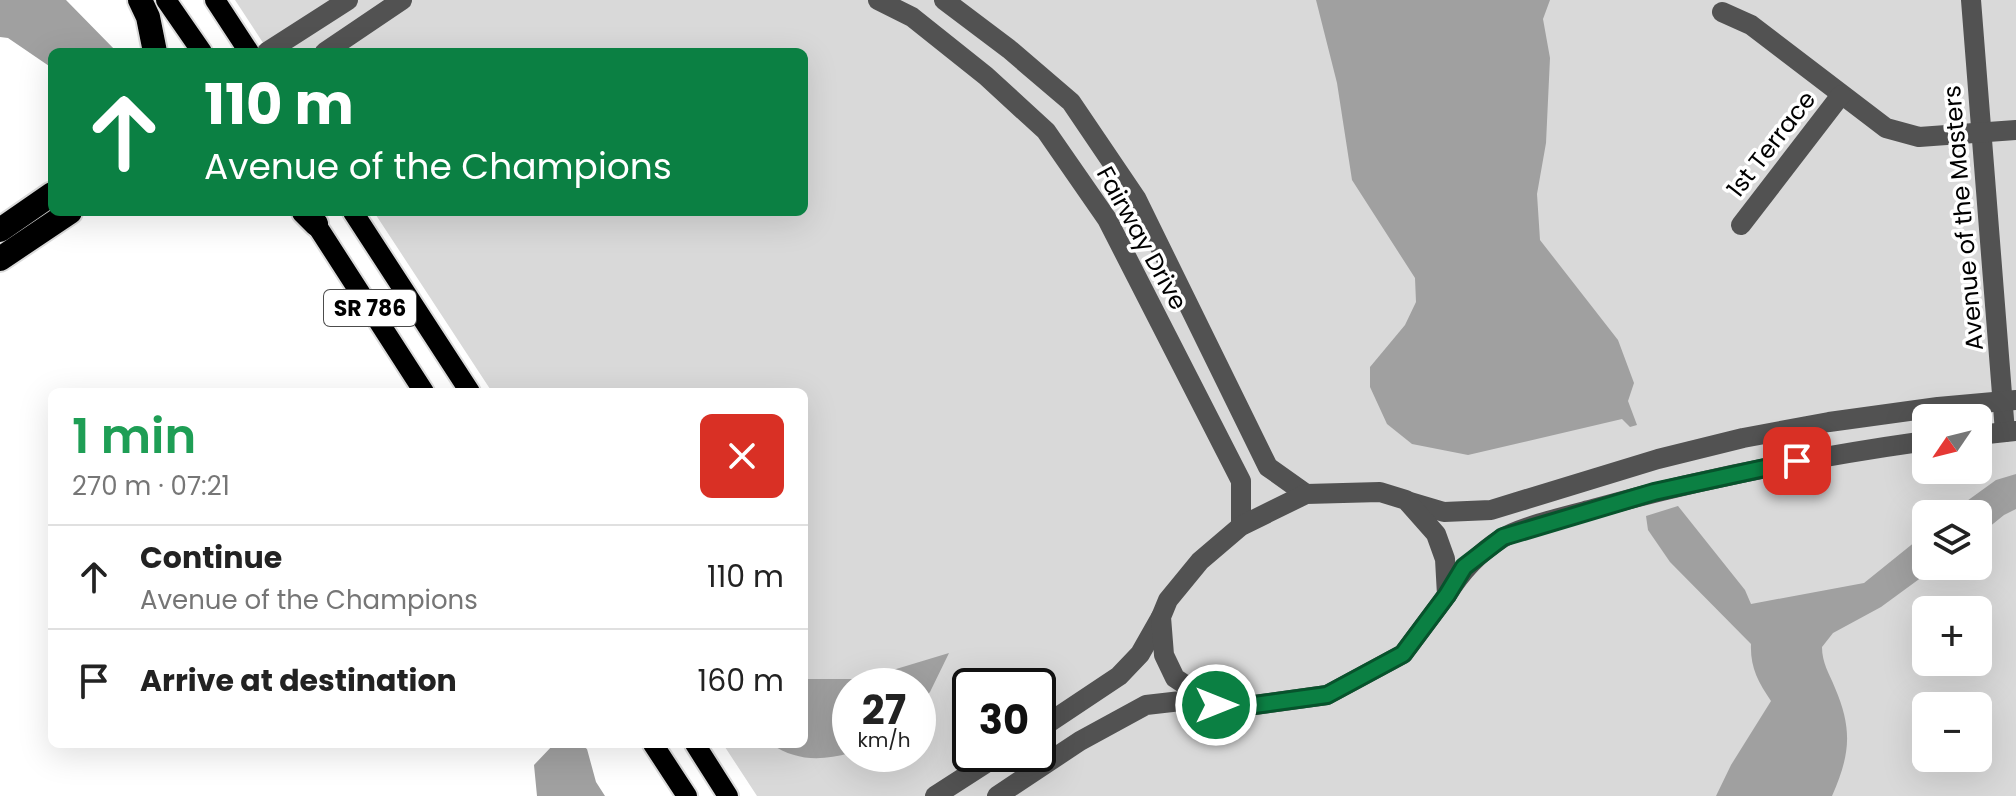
<!DOCTYPE html>
<meta charset="utf-8">
<style>
body{margin:0;font-family:Poppins,sans-serif;background:#f2f2f2;color:#222;height:100vh;display:flex;flex-direction:column;font-size:30px;white-space:nowrap}
*{box-sizing:border-box;margin:0}
p{font-size:26px;color:#767676}
.icon{flex:none;width:44px;height:44px;fill:none;stroke:currentColor;stroke-width:2;stroke-linecap:round;stroke-linejoin:round}
.map{position:relative;flex:1;overflow:hidden}
.sheet{position:absolute;left:48px;top:388px;width:760px;height:360px;display:flex;flex-direction:column;background:#fff;border-radius:12px;box-shadow:0 8px 32px #0002}
.sheet>*{flex:none}
.guide{position:absolute;left:48px;top:48px;width:760px;height:168px;border-radius:12px;box-shadow:0 8px 32px #0002;background:#0b8043;color:#fff;overflow:hidden}
.needle{width:52px;rotate:235deg}
.fabs{position:absolute;left:1912px;top:404px;display:grid;gap:16px}
.fabs a{display:grid;place-items:center;width:80px;height:80px;border-radius:12px;background:#fff;box-shadow:0 8px 32px #0002;font-size:40px}
.speed{position:absolute;left:832px;top:668px;display:flex;gap:16px;font-size:40px;font-weight:700;text-align:center}
.speed>*{display:grid;place-content:center;width:104px;height:104px;border-radius:50%;background:#fff;box-shadow:0 8px 32px #0002;line-height:1}
.speed small{font-size:20px;font-weight:400}
.speed .limit{border:4px solid #111;border-radius:12px;background:#fff;color:#111}
.pin{position:absolute;display:grid;place-items:center;width:68px;height:68px;color:#fff;margin:-34px;border-radius:16px;box-shadow:0 4px 12px #0006}
.me{position:absolute;width:88px;margin:-44px;rotate:90deg;stroke-linejoin:round;filter:drop-shadow(0 0 6px #0008)}
.turn{display:flex;align-items:center;gap:28px;height:168px;padding:0 24px;font-size:36px}
.turn .icon{width:104px;height:104px;stroke-width:2.5}
.turn b{display:block;font-size:56px;line-height:68px}
.round{display:grid;place-items:center;flex:none;width:84px;height:84px;border-radius:12px;background:#f2f2f2}
.overview{display:flex;align-items:center;justify-content:space-between;height:136px;padding:0 24px}
h1{font-size:48px;font-weight:600;line-height:60px;color:#1e9e55}
ul{padding:0;list-style:none}
li{display:flex;align-items:center;gap:24px;height:104px;padding:0 24px;border-top:2px solid #e0e0e0}
li div{flex:1}
li b{display:block;font-size:30px}
li em{font-style:normal}
.map>svg:first-child{display:block}
.grass{fill:#d9d9d9;fill-rule:evenodd}
.water{fill:#a0a0a0}
.lines{fill:none;stroke-linecap:round;stroke-linejoin:round}
.major-casing{stroke:#dbdbdb;stroke-width:24}
.highway-casing{stroke:#dbdbdb;stroke-width:28}
.minor{stroke:#525252;stroke-width:20}
.major{stroke:#000;stroke-width:20}
.highway{stroke:#000;stroke-width:24}
.route-casing{stroke:#07532c;stroke-width:20}
.route{stroke:#0b8043;stroke-width:14}
.labels{text-anchor:middle;dominant-baseline:central;stroke-width:7;stroke-linejoin:round;paint-order:stroke}
.shield{fill:#fff;stroke:#4c4c4c;stroke-width:2}
.shield-label{font-size:22px;font-weight:bold;fill:#000}
.street-label{font-size:24px;fill:#000;stroke:#fff}
</style>
<div class="map">
<svg width="2016" height="796" viewBox="0 0 2016 796">
<rect width="100%" height="100%" fill="#fff"/>
<!-- grass -->
<path class="grass" d="M235,0h1781v796h-1259l-34,-52h81v-352h-312l-118,-180h430v-160h-535zM1926,418h52v52h-52zM1926,514h52v52h-52zM1926,610h52v52h-52zM850,686h68v68h-68zM970,686h68v68h-68zM1926,706h52v52h-52z"/>
<!-- water -->
<g class="water">
<path d="M0,0h66l51,52h-65v16l-44,-30 -8,-1z"/>
<path d="M1316,0h234l-7,19 7,39 -4,85 -9,51 3,46 78,100 16,43 -6,18 9,24 -7,2 -8,-8 -154,36 -56,-11 -25,-20 -17,-37v-20l35,-42 11,-23 -1,-24 -63,-98 -15,-97z"/>
<path d="M2016,474v35l-12,6 -26,21v-22h-29l47,-34z"/>
<path d="M1678,506l67,84 6,14 113,-21 62,-50v33h11l-56,41 -48,26 -11,14c0,16 7,26 13,41 18,42 15,67 -3,108h-116l15,-31 40,-64c-13,-19 -21,-34 -20,-57l-81,-82 -22,-32 -2,-14z"/>
<path d="M949,653l-19,39 -12,13v-19h-68v67c-29,8 -54,8 -79,-9h33v-65h59z"/>
<path d="M554,744h26l7,5 9,33 9,14h-68l-3,-31z"/>
</g>
<g class="lines">
<defs>
<g id="major">
<path d="M166,0l36,52"/>
<path d="M215,0l34,52"/>
<path d="M308,212l116,180"/>
<path d="M353,212l117,180"/>
<path d="M653,744l34,52"/>
<path d="M695,744l33,52"/>
</g>
<g id="highway">
<path d="M140,0l8,17 7,35"/>
<path d="M304,212l12,12"/>
<path d="M0,230l52,-36"/>
<path d="M0,259l70,-47"/>
</g>
</defs>
<!-- major casing -->
<use href="#major" class="major-casing"/>
<!-- highway casing -->
<use href="#highway" class="highway-casing"/>
<!-- minor -->
<g class="minor">
<path d="M878,0l34,17 74,59 60,55 61,88 134,262v45"/>
<path d="M944,0l65,49 62,53 65,96 132,269 38,27"/>
<path d="M1971,0l34,432"/>
<path d="M1722,12l29,13 135,103 33,9 97,-7"/>
<path d="M267,52l81,-52"/>
<path d="M325,52l77,-52"/>
<path d="M1741,225l100,-130"/>
<path d="M1978,435l38,-4"/>
<path d="M1407,501l37,11 47,-2 167,-51 85,-21 86,-16 109,-15 78,-7"/>
<path d="M1447,595c14,-23 30,-41 54,-56 18,-12 69,-24 92,-30 110,-31 220,-52 333,-68"/>
<path d="M1038,730l81,-54 21,-22 21,-37"/>
<path d="M935,796l65,-42"/>
<path d="M997,796l83,-55 66,-36 35,-4 35,4 31,1 80,-11 76,-41 44,-59 -2,-36 -9,-25 -30,-34 -26,-8 -74,2 -65,32 -41,35 -32,39 -7,17 3,38 11,23 41,27"/>
</g>
<!-- major -->
<use href="#major" class="major"/>
<!-- highway -->
<use href="#highway" class="highway"/>
</g>
<g class="lines">
<defs>
<path id="route" d="M1216,705l31,1 80,-11 76,-41 44,-59 17,-28 39,-30 151,-45 143,-31"/>
</defs>
<!-- route casing -->
<use href="#route" class="route-casing"/>
<!-- route -->
<use href="#route" class="route"/>
</g>
<g class="labels">
<!-- shield labels -->
<rect class="shield" x="324" y="290" width="92" height="36" rx="6"/>
<g class="shield-label">
<text x="370" y="308">SR 786</text>
</g>
<!-- street labels -->
<g class="street-label">
<text transform="translate(1771 144) rotate(-52)">1st Terrace</text>
<text transform="translate(1963 218) rotate(-95)">Avenue of the Masters</text>
<text transform="translate(1142 238) rotate(61)">Fairway Drive</text>
</g>
</g>
</svg>
<div class="fabs">
<a><svg class="needle" viewBox="-14 -14 28 28"><path d="M0-13l5 13h-10z" fill="#e53935"/><path d="M0 13l5-13h-10z" fill="#767676"/></svg></a>
<a><svg class="icon" aria-label="layers" viewBox="0 0 24 24"><path d="M12 4l9 5-9 5-9-5zM3 14l9 5 9-5"/></svg></a>
<a>+</a>
<a>−</a>
</div>
<div class="speed"><div>27<small>km/h</small></div><div class="limit">30</div></div>
<div class="pin" style="left:1797px;top:461px;background:#d93025"><svg class="icon" aria-label="arrive" viewBox="0 0 24 24"><path d="M6 21V4h12l-3 4 3 4H6"/></svg></div>
<svg class="me" style="left:1216px;top:705px" viewBox="-20 -20 40 40"><circle r="17" fill="#0b8043" stroke="#fff" stroke-width="3"/><path d="M0-11L8 9 0 5-8 9z" fill="#fff"/></svg>
<div class="guide">
<div class="turn"><svg class="icon" aria-label="ahead" viewBox="0 0 24 24"><path d="M12 20V5M6 11l6-6 6 6"/></svg><div><b>110 m</b>Avenue of the Champions</div></div>
</div>
<section class="sheet">
<div class="overview"><div><h1>1 min</h1><p>270 m · 07:21</p></div><a class="round" style="background:#d93025;color:#fff"><svg class="icon" aria-label="close" viewBox="0 0 24 24"><path d="M6 6l12 12M18 6L6 18"/></svg></a></div>
<ul>
<li><svg class="icon" aria-label="ahead" viewBox="0 0 24 24"><path d="M12 20V5M6 11l6-6 6 6"/></svg><div><b>Continue</b><p>Avenue of the Champions</p></div><em>110 m</em></li>
<li><svg class="icon" aria-label="arrive" viewBox="0 0 24 24"><path d="M6 21V4h12l-3 4 3 4H6"/></svg><div><b>Arrive at destination</b></div><em>160 m</em></li>
</ul>
</section>
</div>
